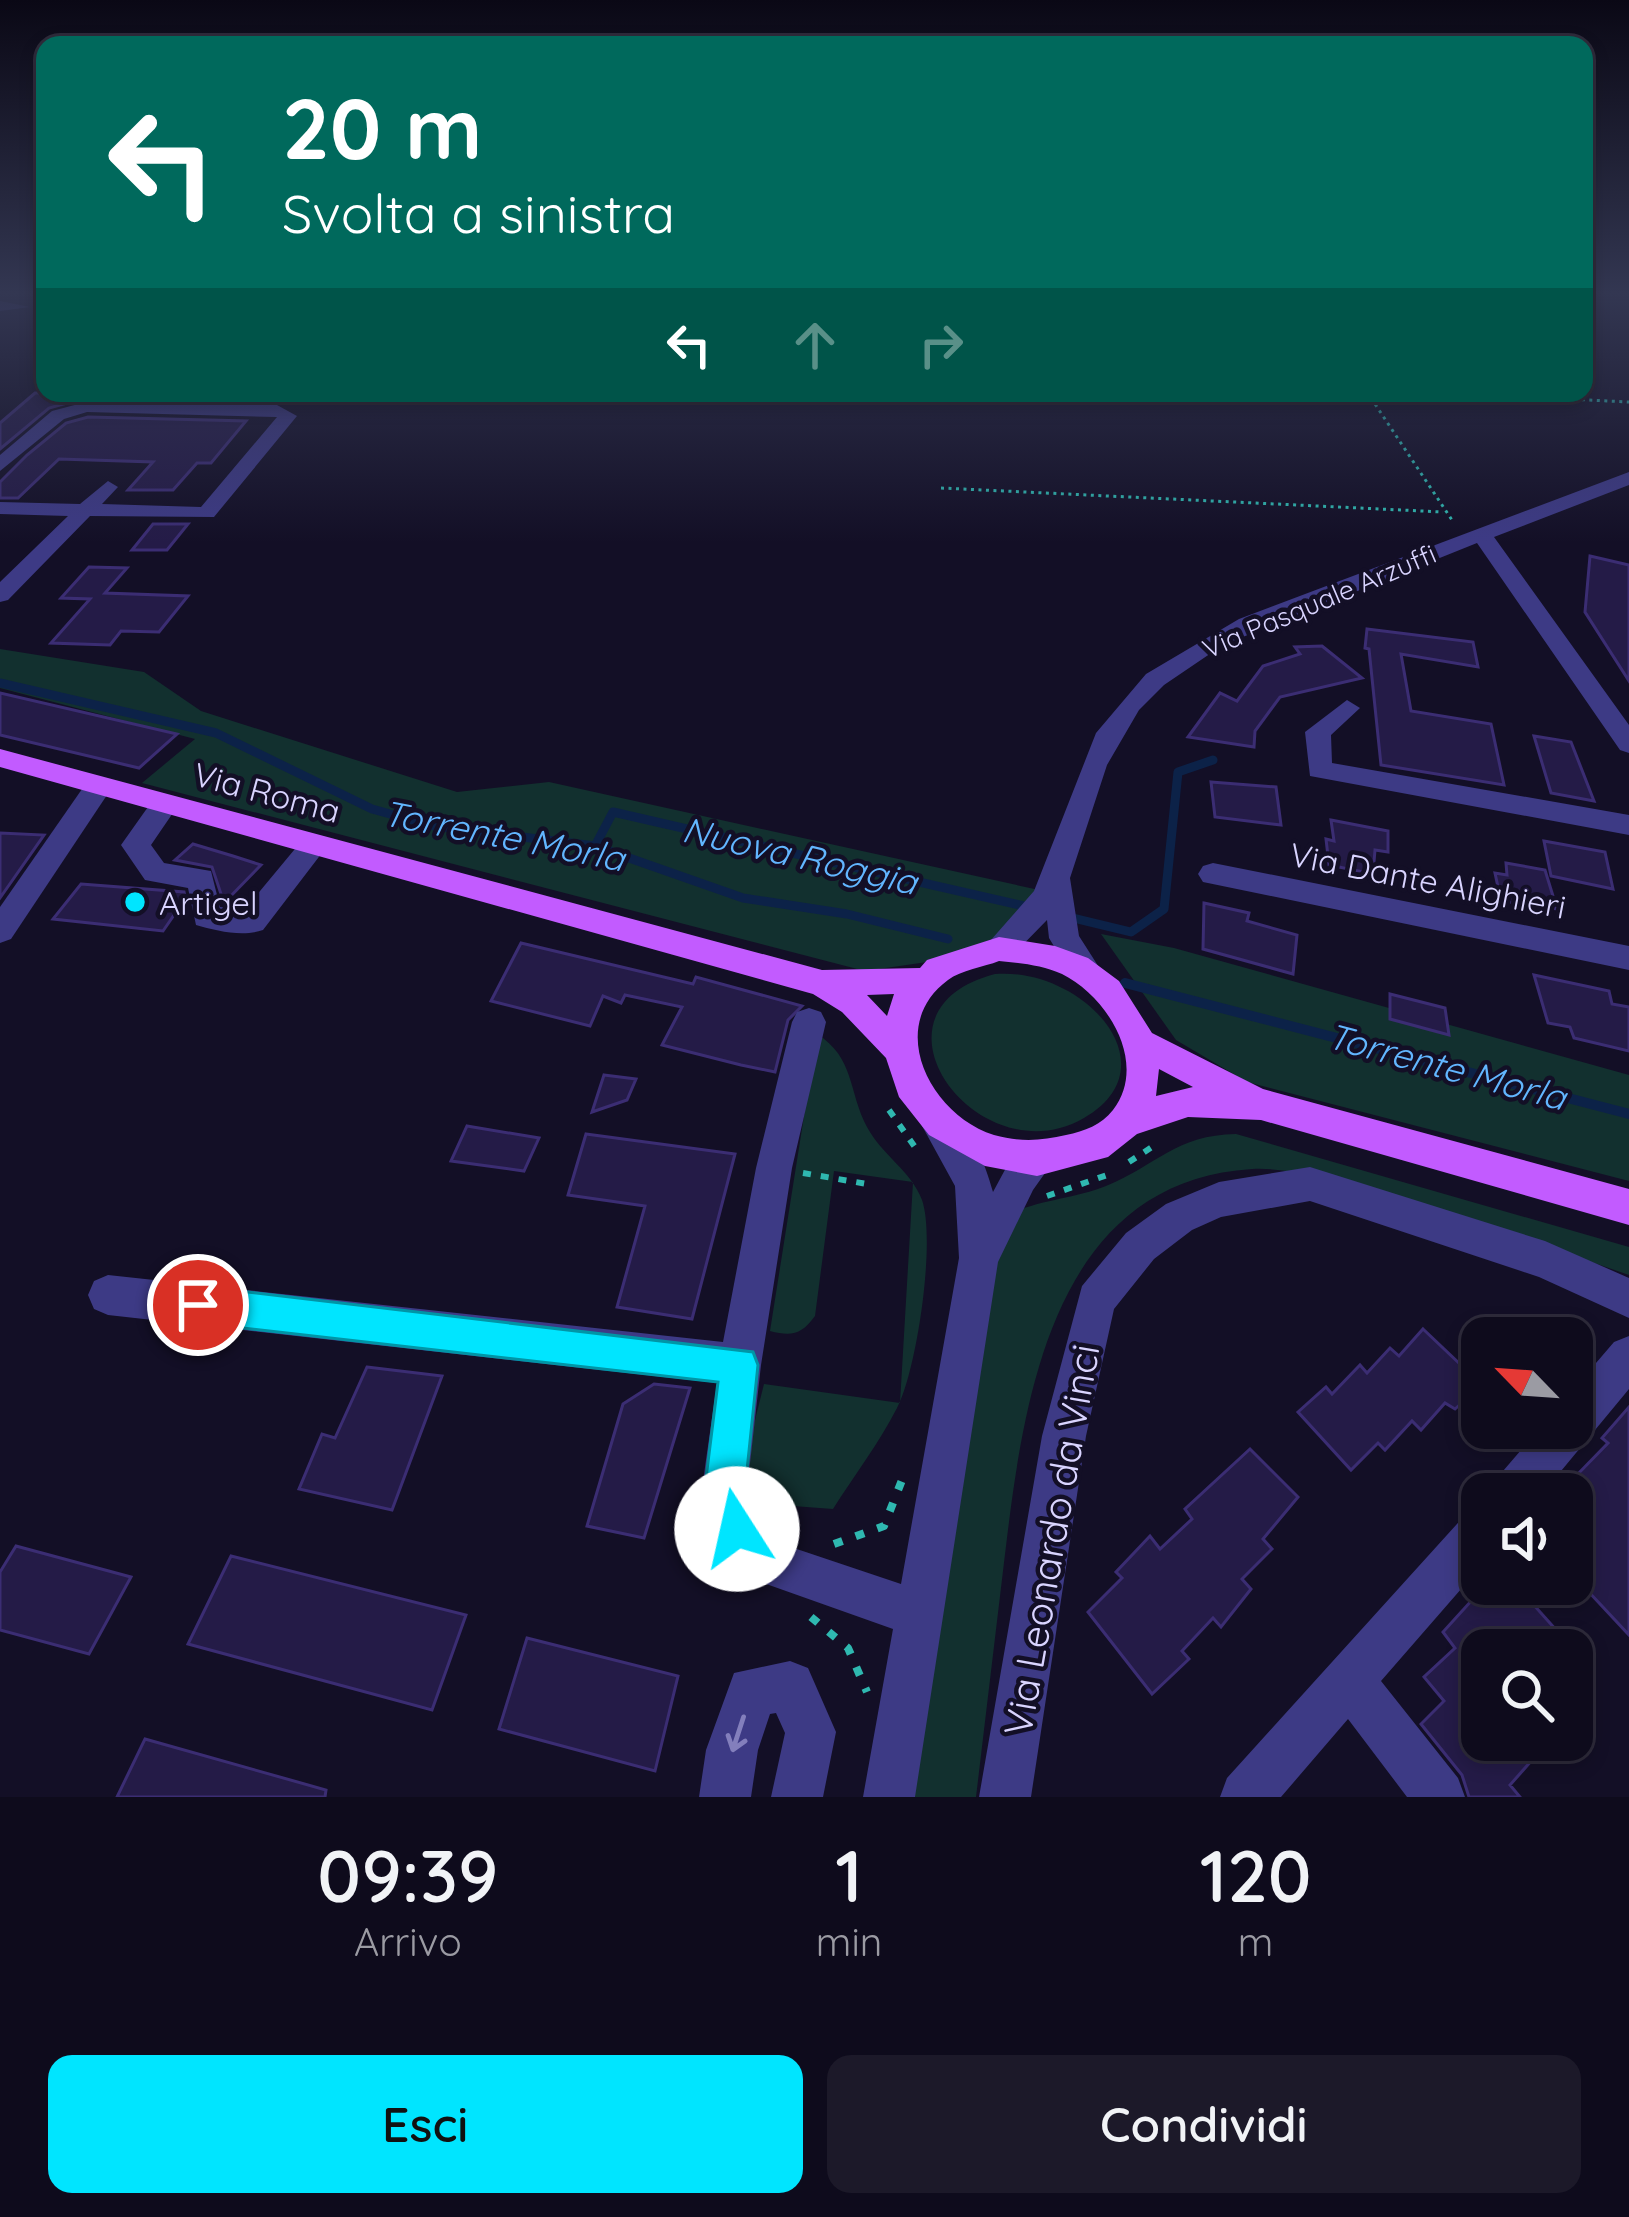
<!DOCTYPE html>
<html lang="it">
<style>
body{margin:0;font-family:Quicksand,sans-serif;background:#1c1929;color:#f1f3f6;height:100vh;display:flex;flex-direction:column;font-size:45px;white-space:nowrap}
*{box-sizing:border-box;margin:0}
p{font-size:39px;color:#9b9ba3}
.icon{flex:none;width:66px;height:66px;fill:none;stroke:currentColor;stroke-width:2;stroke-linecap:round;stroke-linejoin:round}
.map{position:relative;height:1797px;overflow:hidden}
.panel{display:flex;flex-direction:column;background:#0e0b1c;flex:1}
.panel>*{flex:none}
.hud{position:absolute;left:36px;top:36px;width:1557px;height:366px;border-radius:24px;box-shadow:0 6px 18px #0003,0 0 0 3px #2e2b3b;background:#00695c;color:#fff;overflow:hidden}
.needle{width:78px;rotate:295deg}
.tools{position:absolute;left:1461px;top:1317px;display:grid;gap:24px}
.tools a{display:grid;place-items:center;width:132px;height:132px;border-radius:24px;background:#0e0b1c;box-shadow:0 6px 18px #0003,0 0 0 3px #2e2b3b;font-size:60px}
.pin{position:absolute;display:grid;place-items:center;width:102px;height:102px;color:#fff;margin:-51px;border:6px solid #fff;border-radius:50%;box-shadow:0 3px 12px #0007}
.me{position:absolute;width:132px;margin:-66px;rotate:350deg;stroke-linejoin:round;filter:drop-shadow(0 0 9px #0008)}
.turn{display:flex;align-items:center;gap:42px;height:252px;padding:0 48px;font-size:54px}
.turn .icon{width:156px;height:156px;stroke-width:2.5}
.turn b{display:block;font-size:84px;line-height:102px}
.lanes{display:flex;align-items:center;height:114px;padding:0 48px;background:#0003;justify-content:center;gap:60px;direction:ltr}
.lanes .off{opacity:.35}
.eta{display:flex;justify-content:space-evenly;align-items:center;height:204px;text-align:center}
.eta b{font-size:72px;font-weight:600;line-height:84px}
.primary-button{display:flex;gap:24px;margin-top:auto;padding:24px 48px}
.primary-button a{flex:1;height:138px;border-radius:24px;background:#00e5ff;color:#111;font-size:48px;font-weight:600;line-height:138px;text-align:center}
.primary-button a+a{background:#1c1929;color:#f1f3f6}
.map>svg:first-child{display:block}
.green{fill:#12302f}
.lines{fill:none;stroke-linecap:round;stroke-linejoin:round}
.stream-far1{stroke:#0c2248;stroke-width:9}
.stream{stroke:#0c2248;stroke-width:10}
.building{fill:#241b47;stroke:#3b2d73;stroke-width:3}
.path-far2{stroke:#2fb8b0;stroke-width:3;stroke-dasharray:3 4.5;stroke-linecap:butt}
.path-far1{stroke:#2fb8b0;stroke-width:6;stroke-dasharray:8 10;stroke-linecap:butt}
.path{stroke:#2fb8b0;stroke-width:8;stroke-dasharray:9 14;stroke-linecap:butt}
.minor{fill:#3d3a85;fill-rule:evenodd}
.major{fill:#c25bff;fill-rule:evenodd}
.oneway{stroke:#837fbc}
.route{fill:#00e5ff;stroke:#0095a6;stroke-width:3}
.poi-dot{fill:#00e5ff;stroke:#130f26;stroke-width:4.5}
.labels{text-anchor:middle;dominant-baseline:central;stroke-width:9;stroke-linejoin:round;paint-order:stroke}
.far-street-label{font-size:27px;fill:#d9d4ff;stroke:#130f26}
.street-label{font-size:33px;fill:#d9d4ff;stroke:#130f26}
.poi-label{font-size:33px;fill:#d9d4ff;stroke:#130f26;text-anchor:start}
.water-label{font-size:36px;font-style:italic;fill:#62b6ff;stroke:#130f26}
.near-street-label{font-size:39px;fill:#d9d4ff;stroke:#130f26}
</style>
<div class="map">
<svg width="1629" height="1797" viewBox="0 0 1629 1797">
<rect width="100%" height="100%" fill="#130f26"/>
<!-- green -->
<g class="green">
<path d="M0,649l144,23 57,39 256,81 92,-10 490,108 -10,35 -95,36 -69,10 -723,-188 53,-44 -195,-51z"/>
<path d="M1101,934l73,14 455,127v106l-382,-99 -71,-42z"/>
<path d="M995,974c88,-7 179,92 89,144 -105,61 -231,-107 -89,-144z"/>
<path d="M817,1034c38,24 31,57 50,93 15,28 44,44 55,73 14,40 -5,170 -25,208 -18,35 -43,68 -64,101l-67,-5 -22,-40 20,-80 136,19 13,-221 -79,-11 -19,145c-13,18 -23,21 -45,15z"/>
<path d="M1236,1134l393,113v28c-87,-30 -172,-60 -261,-83 -37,-10 -76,-25 -116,-23 -206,13 -230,244 -249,402 -9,75 -18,151 -27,226h-71l87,-532 23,-53c25,-12 62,-14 91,-26 51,-21 70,-51 130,-52z"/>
</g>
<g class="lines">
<!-- stream-far1 -->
<g class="stream-far1">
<path d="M0,683l216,50 156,76 62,17 161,20 148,52 104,16 101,25"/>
<path d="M595,846l18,-34 411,94"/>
<path d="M1073,918l58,14 33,-23 14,-137 35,-12"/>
</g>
<!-- stream -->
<path class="stream" d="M1125,983l504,131"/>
</g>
<!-- building -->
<g class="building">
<path d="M35,393h234l-6,7 -178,-2 -36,10 -49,41v-26z"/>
<path d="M88,417l158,4 -35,42h-14l-24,27h-45l25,-28 -94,-3 -41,39h-18v-16l27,-27 39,-32z"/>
<path d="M153,524h35l-21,26h-35z"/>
<path d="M1590,556l39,9v116l-44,-69z"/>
<path d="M89,567l38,1 -22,25 83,3 -29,36 -38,-1 -11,14 -59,-2 39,-44 -29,-1z"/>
<path d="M1367,629l106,13 5,25 -77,-13 10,57 80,13 13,61 -123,-20 -12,-116 -4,-1z"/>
<path d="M1322,646l40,32 -82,19 -25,34 -1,16 -66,-10 32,-44 17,8 26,-35 37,-12 -5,-7z"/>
<path d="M0,693l177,41 -38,34 -139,-33z"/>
<path d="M1534,736l37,6 23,59 -43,-8z"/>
<path d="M1211,782l65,5 5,38 -66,-8z"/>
<path d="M1331,820l57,11v21l-13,-2 -2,24 -44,-9 -3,-26 8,2z"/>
<path d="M0,833l44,2 -44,63z"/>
<path d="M1544,841l61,11 8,37 -62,-13z"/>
<path d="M193,844l40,12 28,9 -37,38 -12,-36 -37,-7z"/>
<path d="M1506,863l39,7 12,39 -56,-8 -6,-28 12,2z"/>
<path d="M81,884l103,8 3,14 -6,-1 -18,26 -110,-12z"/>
<path d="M1204,903l45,10 -2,8 50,14 -4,39 -90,-25z"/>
<path d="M521,943l172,41 3,-7 106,29 -14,14 -13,52 -34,-7 -79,-20 20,-38 -57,-12 -4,8 -18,-7 -13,30 -99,-25z"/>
<path d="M1534,975l75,16 3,13 17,3v44l-55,-13 -4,-11 -22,-4z"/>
<path d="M1390,994l55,14 4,27 -59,-16z"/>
<path d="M604,1075l32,4 -9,21 -35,12z"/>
<path d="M467,1126l72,12 -15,33 -73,-10z"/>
<path d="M586,1134l149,20 -43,165 -75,-12 28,-101 -77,-11z"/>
<path d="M1423,1329l59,56 -27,24 -10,-6 -24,27 -9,-9 -27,29 -7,-7 -27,27 -53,-58 28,-25 6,7 28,-29 7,8 23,-25 9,8z"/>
<path d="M367,1367l75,9 -50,134 -93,-21 23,-55 13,4z"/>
<path d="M654,1384l36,4 -46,150 -57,-12 36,-122z"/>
<path d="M1629,1407v228l-57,-61v-94l36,-37 -6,-5z"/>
<path d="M1250,1449l48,48 -35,42 9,10 -30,30 9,10 -30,38 -8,-9 -31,33 7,8 -37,35 -64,-82 34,-34 -6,-6 34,-36 10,13 32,-30 -7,-10z"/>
<path d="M16,1546l115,31 -42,77 -89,-24v-58z"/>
<path d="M231,1556l235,59 -34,95 -244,-66z"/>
<path d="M1471,1584h44l59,66h-92v90h48l10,11 -30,34 10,12h-51l-7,-22 -41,-51 23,-23 -20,-24 31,-29 -12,-16 30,-33 -7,-8z"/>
<path d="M527,1638l151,38 -23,95 -156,-42z"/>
<path d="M145,1739l181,51 -1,7h-208z"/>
</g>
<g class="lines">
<!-- path-far2 -->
<g class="path-far2">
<path d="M1447,393l182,9"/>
<path d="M1371,398l83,125"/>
<path d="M941,488l502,24"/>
</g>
<!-- path-far1 -->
<g class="path-far1">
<path d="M889,1110l28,40"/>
<path d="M1129,1162l26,-17"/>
<path d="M803,1173l70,12"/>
<path d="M1047,1196l63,-22"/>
</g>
<!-- path -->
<g class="path">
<path d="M834,1544l50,-18 18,-46"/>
<path d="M811,1617l37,31 19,44"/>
</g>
<!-- minor -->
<g class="minor">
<path d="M0,301l30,6 -30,4z"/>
<path d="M86,402l191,3 20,11 -83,101 -124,-1 -82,84 -8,2v-20l68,-66 -68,-2v-12l80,2 28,-23 10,6 -16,17 99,3 76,-90 -190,-5 -23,7 -64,52v-16l52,-44z"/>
<path d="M1629,472v13l-135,52 135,188v28l-9,-3 -143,-207 -254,102 -59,40 -25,25 -32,55 -37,113 9,58 23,36 -5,9h-22l-26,-43 -2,-18 -37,38h-22l-5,-9 51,-58 62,-158 50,-59 93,-55z"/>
<path d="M1347,700l13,8 -29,27 1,28 297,52v20l-319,-59 -5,-44z"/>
<path d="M99,777l14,9 -102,153 -11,4v-36l89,-128z"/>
<path d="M165,794l14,10 -28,41 13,18 47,8 9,36 25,2 59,-71 10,-3 14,10 -65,85c-20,7 -47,1 -67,-5l-8,-37 -43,-8 -24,-35 34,-48z"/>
<path d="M1213,863l416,83v24l-426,-88 -5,-8 5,-8z"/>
<path d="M809,1008l12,4 5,10 -34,146 -31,197 -15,134 21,40 134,45 58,-326 -4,-72 -34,-62 5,-11 13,-5c30,11 46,55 54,84l14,-26 17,-19 13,-5 13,5 5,12 -22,31 -35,72 -83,535h-52l30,-168 -158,-56 -35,-71 17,-119 -609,-68 -14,-6 -6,-14 6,-14 14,-6 615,67 33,-174 36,-146 5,-10z"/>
<path d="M1310,1167l235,74 84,37v40l-90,-41 -229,-76 -89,16 -29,13 -38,29 -40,50 -28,127 -55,361h-52l63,-361 40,-150 44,-53 40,-29 53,-22z"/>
<path d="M1629,1336v53l-87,105h-51l6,-16 43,-50h32v-37l42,-49z"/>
<path d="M1482,1507v58l-101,116 77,97 7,19h-58l-59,-78 -67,78h-61l7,-19 239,-264z"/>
<path d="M790,1661l18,7 28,64 -13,65h-52l14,-64 -9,-20 -6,1 -12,36 -7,47h-52l7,-47 28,-77z"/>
</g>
<!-- major -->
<path class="major" d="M0,749l822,221 98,-2 7,-8 72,-23 56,9 33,12 31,23 33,52 111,56 366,100v36l-368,-105 -73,-3 -51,17 -29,23 -71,19 -52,-10 -56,-31 -30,-38 -13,-39 -44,-46 -29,-18 -813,-227zM999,961c22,2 43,4 63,13 45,22 87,89 51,136 -12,15 -28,21 -47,25 -25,6 -47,7 -72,0 -64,-20 -109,-109 -46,-155 13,-10 36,-13 51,-19zM894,994l-7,22 -20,-21zM1159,1069l34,18 -37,9z"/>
</g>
<!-- one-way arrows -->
<defs><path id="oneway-shaft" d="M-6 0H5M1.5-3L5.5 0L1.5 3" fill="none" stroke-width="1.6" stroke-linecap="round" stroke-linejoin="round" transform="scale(3)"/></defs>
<use class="oneway" href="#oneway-shaft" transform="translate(738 1734) rotate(108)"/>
<!-- sky -->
<linearGradient id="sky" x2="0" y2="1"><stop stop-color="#0a0815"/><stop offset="0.54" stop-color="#333752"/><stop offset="1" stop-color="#333752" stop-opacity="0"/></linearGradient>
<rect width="1629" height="543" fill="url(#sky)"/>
<!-- route -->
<path class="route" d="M198,1286l555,66 5,13 -14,134 14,30 -6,15 -15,6 -14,-6 -20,-42 15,-120 -520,-59 -13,-5 -5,-13 5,-13z"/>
<!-- markers -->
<circle class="poi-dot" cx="135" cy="902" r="12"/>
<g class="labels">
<!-- far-street labels -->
<g class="far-street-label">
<text transform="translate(1319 601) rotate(-23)">Via Pasquale Arzuffi</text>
</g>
<!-- street labels -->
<g class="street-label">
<text transform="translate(267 792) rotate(15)">Via Roma</text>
<text transform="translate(1428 880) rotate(11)">Via Dante Alighieri</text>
</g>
<!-- poi labels -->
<g class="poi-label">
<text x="159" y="902">Artigel</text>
</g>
<!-- water labels -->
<g class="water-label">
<text transform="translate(504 835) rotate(11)">Torrente Morla</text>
<text transform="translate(800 855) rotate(13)">Nuova Roggia</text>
<text transform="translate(1447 1066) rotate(15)">Torrente Morla</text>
</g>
<!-- near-street labels -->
<g class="near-street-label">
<text transform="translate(1051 1540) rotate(-80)">Via Leonardo da Vinci</text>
</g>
</g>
</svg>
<div class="tools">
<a><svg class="needle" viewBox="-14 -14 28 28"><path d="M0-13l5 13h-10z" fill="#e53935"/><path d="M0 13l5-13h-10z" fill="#9b9ba3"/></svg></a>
<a><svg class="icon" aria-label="sound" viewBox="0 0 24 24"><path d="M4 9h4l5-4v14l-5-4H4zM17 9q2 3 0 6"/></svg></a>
<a><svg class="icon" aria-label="search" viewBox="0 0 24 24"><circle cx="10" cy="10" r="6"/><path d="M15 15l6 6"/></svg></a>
</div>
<div class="pin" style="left:198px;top:1305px;background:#d93025"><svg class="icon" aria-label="arrive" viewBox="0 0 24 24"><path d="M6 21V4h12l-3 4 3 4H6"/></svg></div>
<svg class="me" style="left:737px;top:1529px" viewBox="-20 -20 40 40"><circle r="19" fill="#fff"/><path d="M0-13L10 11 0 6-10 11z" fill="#00e5ff"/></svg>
<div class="hud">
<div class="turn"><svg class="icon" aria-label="left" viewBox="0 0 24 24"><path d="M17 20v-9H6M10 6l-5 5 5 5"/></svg><div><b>20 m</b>Svolta a sinistra</div></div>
<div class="lanes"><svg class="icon" aria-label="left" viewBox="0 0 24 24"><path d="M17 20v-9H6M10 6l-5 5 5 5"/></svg><svg class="icon off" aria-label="ahead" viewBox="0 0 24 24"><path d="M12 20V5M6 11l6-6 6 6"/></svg><svg class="icon off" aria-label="right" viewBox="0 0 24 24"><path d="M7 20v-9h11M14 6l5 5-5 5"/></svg></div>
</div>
</div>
<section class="panel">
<div class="eta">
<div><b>09:39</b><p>Arrivo</p></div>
<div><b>1</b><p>min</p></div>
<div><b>120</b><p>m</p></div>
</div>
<div class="primary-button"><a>Esci</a><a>Condividi</a></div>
</section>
